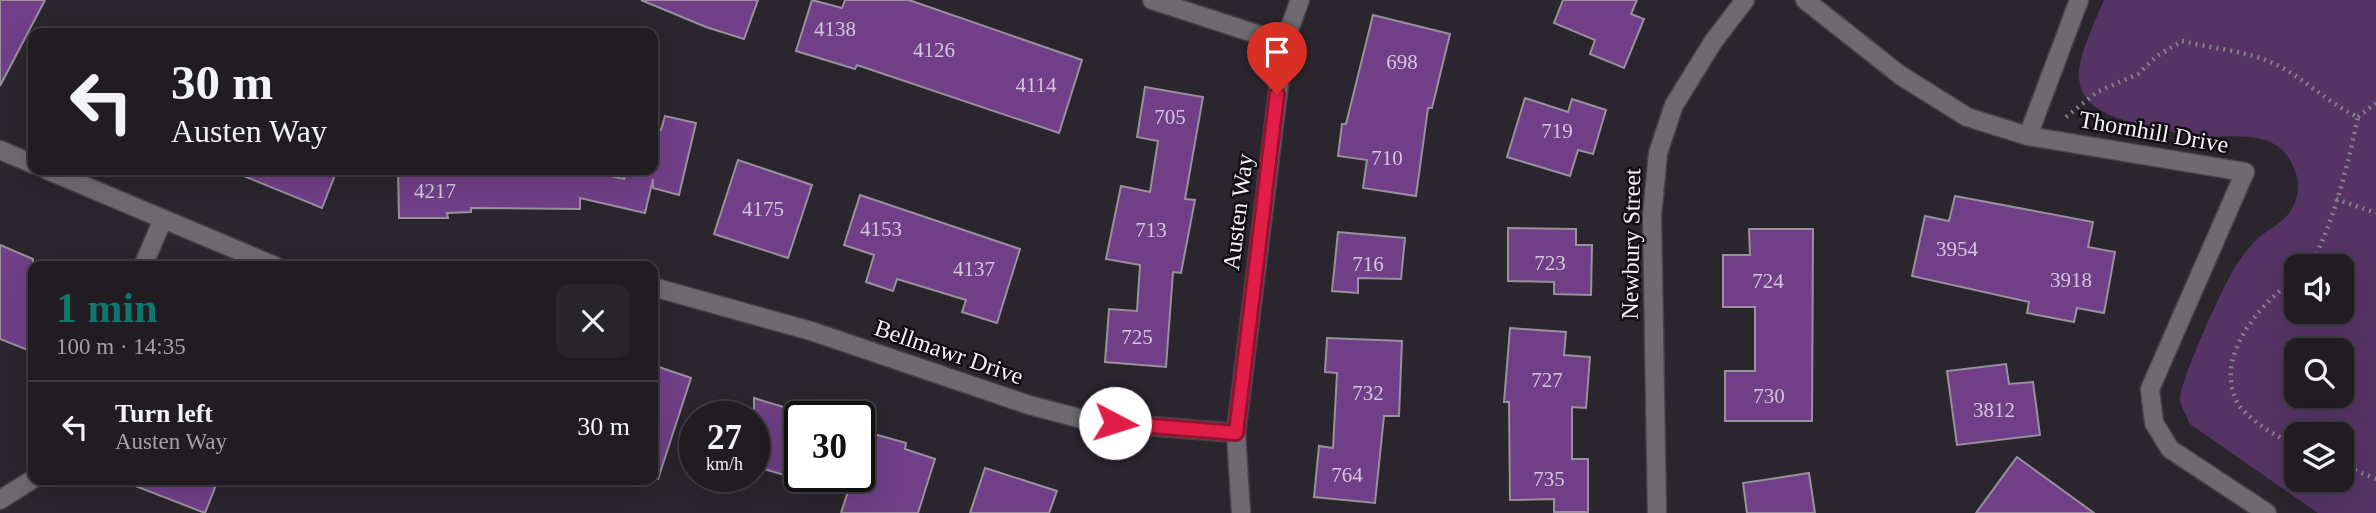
<!DOCTYPE html>
<meta charset="utf-8">
<style>
body{margin:0;font-family:"Times New Roman",serif;background:#28252a;color:#f1f3f6;height:100vh;display:flex;flex-direction:column;font-size:26px;white-space:nowrap}
*{box-sizing:border-box;margin:0}
p{font-size:23px;color:#a2a1a5}
.icon{flex:none;width:38px;height:38px;fill:none;stroke:currentColor;stroke-width:2;stroke-linecap:round;stroke-linejoin:round}
.map{position:relative;flex:1;overflow:hidden}
.panel{position:absolute;left:28px;top:261px;width:630px;height:224px;display:flex;flex-direction:column;background:#201c22;border-radius:14px;box-shadow:0 7px 28px #0002,0 0 0 2px #3d3a40}
.panel>*{flex:none}
.banner{position:absolute;left:28px;top:28px;width:630px;height:147px;border-radius:14px;box-shadow:0 7px 28px #0002,0 0 0 2px #3d3a40;background:#201c22;color:#f1f3f6;overflow:hidden}
.buttons{position:absolute;left:2284px;top:254px;display:grid;gap:14px}
.buttons a{display:grid;place-items:center;width:70px;height:70px;border-radius:14px;background:#201c22;box-shadow:0 7px 28px #0002,0 0 0 2px #3d3a40;font-size:35px}
.speed{position:absolute;left:679px;top:401px;display:flex;gap:14px;font-size:35px;font-weight:700;text-align:center}
.speed>*{display:grid;place-content:center;width:91px;height:91px;border-radius:50%;background:#201c22;box-shadow:0 7px 28px #0002,0 0 0 2px #3d3a40;line-height:1}
.speed small{font-size:18px;font-weight:400}
.speed .limit{border:4px solid #111;border-radius:10px;background:#fff;color:#111}
.pin{position:absolute;display:grid;place-items:center;width:60px;height:60px;color:#fff;margin:-72px -30px;border-radius:50% 50% 50% 0;rotate:-45deg;box-shadow:0 0 7px #0007}
.pin .icon{rotate:45deg}
.me{position:absolute;width:77px;margin:-38px;rotate:95deg;stroke-linejoin:round;filter:drop-shadow(0 0 5px #0008)}
.turn{display:flex;align-items:center;gap:24px;height:147px;padding:0 28px;font-size:32px}
.turn .icon{width:91px;height:91px;stroke-width:2.5}
.turn b{display:block;font-size:49px;line-height:60px}
.round{display:grid;place-items:center;flex:none;width:74px;height:74px;border-radius:14px;background:#28252a}
.head{display:flex;align-items:center;justify-content:space-between;height:119px;padding:0 28px}
h1{font-size:42px;font-weight:600;line-height:52px;color:#0f766e}
ul{padding:0;list-style:none}
li{display:flex;align-items:center;gap:21px;height:91px;padding:0 28px;border-top:2px solid #3d3a40}
li div{flex:1}
li b{display:block;font-size:26px}
li em{font-style:normal}
.map>svg:first-child{display:block}
.green{fill:#553465;fill-rule:evenodd}
.building{fill:#703f87;stroke:#98919c;stroke-width:2}
.lines{fill:none;stroke-linecap:round;stroke-linejoin:round}
.street-casing{stroke:#48424b;stroke-width:21}
.path{stroke:#858088;stroke-width:4.5;stroke-dasharray:2 5;stroke-linecap:butt}
.street{stroke:#6e6b70;stroke-width:18}
.route-casing{stroke:#92132f;stroke-width:18}
.route{stroke:#e11d48;stroke-width:12}
.labels{text-anchor:middle;dominant-baseline:central;stroke-width:5;stroke-linejoin:round;paint-order:stroke}
.number-label{font-size:21px;fill:#d5c6dd}
.street-label{font-size:24px;fill:#f7f3fa;stroke:#120f13}
</style>
<div class="map">
<svg width="2376" height="513" viewBox="0 0 2376 513">
<rect width="100%" height="100%" fill="#2b252e"/>
<!-- green -->
<path class="green" d="M2104,0h272v513h-58l-128,-89c-3,-7 -9,-17 -10,-24 0,-20 43,-113 55,-133 5,-8 13,-18 19,-25 14,-15 33,-18 41,-40 6,-15 3,-27 -4,-40 -16,-32 -56,-25 -86,-25 -20,-1 -42,-8 -62,-12 -90,-19 -67,-60 -39,-125zM2296,266h46v46h-46zM2296,350h46v46h-46zM2296,434h46v46h-46z"/>
<!-- building -->
<g class="building">
<path d="M0,0h45l-45,86z"/>
<path d="M641,0h117l-14,39 -38,-12z"/>
<path d="M812,0l30,8 3,-8h64l173,60 -23,73 -202,-68 -2,4 -59,-18z"/>
<path d="M1563,0h74l-6,14 13,5 -20,49 -34,-14 5,-14 -41,-17z"/>
<path d="M1373,15l77,19 -18,74h-4l-12,88 -53,-8 4,-28 -29,-4 4,-32h4z"/>
<path d="M1145,87l58,10 -18,102 10,1 -14,73 -8,-1 -7,95 -61,-5 4,-53 28,2 3,-46 -34,-6 15,-73 29,6 8,-51 -21,-4z"/>
<path d="M1525,98l43,14 4,-13 34,11 -13,44 -15,-4 -8,26 -63,-19z"/>
<path d="M665,116l31,7 -17,72 -26,-7v-9l-8,34 -65,-15v11l-109,-1v4l-24,1 1,5h-49l-1,-48h187l39,9 2,-9h27v-42l8,2z"/>
<path d="M738,160l74,25 -24,73 -74,-24z"/>
<path d="M229,170h108l-15,38z"/>
<path d="M860,195l160,54 -23,74 -35,-11 4,-12 -69,-21 -4,12 -27,-9 8,-27 -30,-10z"/>
<path d="M1955,196l138,26 -5,25 27,5 -11,61 -27,-5 -3,14 -47,-9 2,-11 -117,-26 13,-60 24,5z"/>
<path d="M1508,228l68,1v16h16l-1,50 -37,-1v-12l-46,-1z"/>
<path d="M1749,229h64l-1,192h-87v-50h30v-64h-32v-52h27z"/>
<path d="M1338,232l67,6 -4,41 -43,-1v15l-26,-2z"/>
<path d="M0,245l33,14v93l-33,-13z"/>
<path d="M1510,328l56,4 -2,23 26,2 -4,51 -14,-1v52h16v53h-34v-13l-44,1 -1,-98h-5z"/>
<path d="M1327,338l75,3 -3,75h-15l-9,87 -61,-6 5,-51 14,2 4,-75 -12,-1z"/>
<path d="M2006,364l3,20 24,-2 7,53 -83,10 -10,-74z"/>
<path d="M653,365l38,13 -33,101 -5,-1z"/>
<path d="M754,398l46,14v34l-9,31 -37,-11z"/>
<path d="M867,432l39,11 -1,6 30,10 -17,54h-77l12,-37h6v-20z"/>
<path d="M2017,457l77,56h-118z"/>
<path d="M985,468l72,23 -8,22h-79z"/>
<path d="M1809,473l6,40h-68l-4,-30z"/>
<path d="M120,480h98l-13,33z"/>
</g>
<g class="lines">
<defs>
<g id="street">
<path d="M1152,0l132,43"/>
<path d="M1805,0l95,75 67,42 61,19 217,36 -95,217 4,34 16,26 97,64"/>
<path d="M2028,136l51,-136"/>
<path d="M0,150l33,14"/>
<path d="M47,170l228,96"/>
<path d="M143,266l20,-47"/>
<path d="M653,287l158,44 218,74 61,16 146,12"/>
<path d="M0,500l33,-21"/>
<path d="M1241,513l-5,-80 48,-390 16,-43"/>
<path d="M1657,513l-5,-297 6,-63 16,-48 39,-63 32,-42"/>
</g>
</defs>
<!-- street casing -->
<use href="#street" class="street-casing"/>
<!-- path -->
<g class="path">
<path d="M2066,117l31,-25 41,-18 19,-18 25,-15c31,8 70,10 99,26 27,15 46,35 77,50 -8,38 -27,120 -50,149"/>
<path d="M2358,117l18,-14"/>
<path d="M2336,199l40,14"/>
<path d="M2296,278c-35,25 -81,76 -60,122 9,19 42,37 60,46"/>
<path d="M2342,465l34,14"/>
</g>
<!-- street -->
<use href="#street" class="street"/>
</g>
<g class="lines">
<defs>
<path id="route" d="M1115,423l121,10 41,-339"/>
</defs>
<!-- route casing -->
<use href="#route" class="route-casing"/>
<!-- route -->
<use href="#route" class="route"/>
</g>
<g class="labels">
<!-- number labels -->
<g class="number-label">
<text x="835" y="29">4138</text>
<text x="934" y="50">4126</text>
<text x="1402" y="62">698</text>
<text x="1036" y="85">4114</text>
<text x="1170" y="117">705</text>
<text x="1557" y="131">719</text>
<text x="1387" y="158">710</text>
<text x="435" y="191">4217</text>
<text x="763" y="209">4175</text>
<text x="881" y="229">4153</text>
<text x="1151" y="230">713</text>
<text x="1957" y="249">3954</text>
<text x="1550" y="263">723</text>
<text x="1368" y="264">716</text>
<text x="974" y="269">4137</text>
<text x="2071" y="280">3918</text>
<text x="1768" y="281">724</text>
<text x="1137" y="337">725</text>
<text x="1547" y="380">727</text>
<text x="1368" y="393">732</text>
<text x="1769" y="396">730</text>
<text x="1994" y="410">3812</text>
<text x="1347" y="475">764</text>
<text x="1549" y="479">735</text>
</g>
<!-- street labels -->
<g class="street-label">
<text transform="translate(2154 132) rotate(10)">Thornhill Drive</text>
<text transform="translate(1238 212) rotate(-83)">Austen Way</text>
<text transform="translate(1631 244) rotate(-89)">Newbury Street</text>
<text transform="translate(949 352) rotate(19)">Bellmawr Drive</text>
</g>
</g>
</svg>
<div class="buttons">
<a><svg class="icon" aria-label="sound" viewBox="0 0 24 24"><path d="M4 9h4l5-4v14l-5-4H4zM17 9q2 3 0 6"/></svg></a>
<a><svg class="icon" aria-label="search" viewBox="0 0 24 24"><circle cx="10" cy="10" r="6"/><path d="M15 15l6 6"/></svg></a>
<a><svg class="icon" aria-label="layers" viewBox="0 0 24 24"><path d="M12 4l9 5-9 5-9-5zM3 14l9 5 9-5"/></svg></a>
</div>
<div class="speed"><div>27<small>km/h</small></div><div class="limit">30</div></div>
<div class="pin" style="left:1277px;top:94px;background:#d93025"><svg class="icon" aria-label="arrive" viewBox="0 0 24 24"><path d="M6 21V4h12l-3 4 3 4H6"/></svg></div>
<svg class="me" style="left:1115px;top:423px" viewBox="-20 -20 40 40"><circle r="19" fill="#fff"/><path d="M0-13L10 11 0 6-10 11z" fill="#e11d48"/></svg>
<div class="banner">
<div class="turn"><svg class="icon" aria-label="left" viewBox="0 0 24 24"><path d="M17 20v-9H6M10 6l-5 5 5 5"/></svg><div><b>30 m</b>Austen Way</div></div>
</div>
<section class="panel">
<div class="head"><div><h1>1 min</h1><p>100 m · 14:35</p></div><a class="round"><svg class="icon" aria-label="close" viewBox="0 0 24 24"><path d="M6 6l12 12M18 6L6 18"/></svg></a></div>
<ul>
<li><svg class="icon" aria-label="left" viewBox="0 0 24 24"><path d="M17 20v-9H6M10 6l-5 5 5 5"/></svg><div><b>Turn left</b><p>Austen Way</p></div><em>30 m</em></li>
</ul>
</section>
</div>
